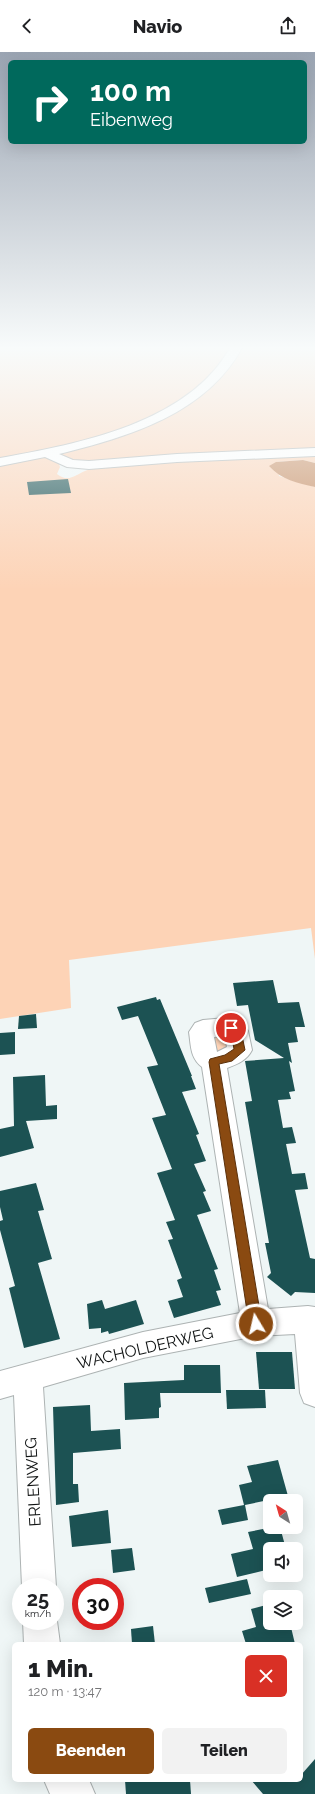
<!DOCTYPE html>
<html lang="de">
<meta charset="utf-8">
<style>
body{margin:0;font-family:Raleway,sans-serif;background:#f2f2f2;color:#202124;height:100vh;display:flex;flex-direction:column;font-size:15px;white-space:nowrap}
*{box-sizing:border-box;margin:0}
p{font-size:13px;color:#757577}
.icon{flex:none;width:22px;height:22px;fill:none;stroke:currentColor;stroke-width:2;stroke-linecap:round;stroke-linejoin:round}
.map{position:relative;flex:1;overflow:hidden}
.details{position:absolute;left:12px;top:1590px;width:291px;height:140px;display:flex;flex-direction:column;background:#fff;border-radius:6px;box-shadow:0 4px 16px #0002}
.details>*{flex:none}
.guide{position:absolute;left:8px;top:8px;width:299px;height:84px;border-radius:6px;box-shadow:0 4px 16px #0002;background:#00695c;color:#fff;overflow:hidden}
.needle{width:26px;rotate:323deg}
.fabs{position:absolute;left:263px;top:1442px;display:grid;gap:8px}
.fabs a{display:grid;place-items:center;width:40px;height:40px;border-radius:6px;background:#fff;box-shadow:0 4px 16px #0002;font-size:20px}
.speed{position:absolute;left:12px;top:1526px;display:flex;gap:8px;font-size:20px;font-weight:700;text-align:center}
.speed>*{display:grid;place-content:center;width:52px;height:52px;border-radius:50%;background:#fff;box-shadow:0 4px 16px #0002;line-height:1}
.speed small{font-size:10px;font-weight:400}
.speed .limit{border:6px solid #d22;background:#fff;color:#111}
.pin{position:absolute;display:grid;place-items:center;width:34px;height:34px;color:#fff;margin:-17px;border:2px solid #fff;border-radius:50%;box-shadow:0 1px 4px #0007}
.me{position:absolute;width:44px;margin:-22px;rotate:351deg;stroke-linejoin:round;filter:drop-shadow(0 0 3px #0008)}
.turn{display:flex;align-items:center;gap:14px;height:84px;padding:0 16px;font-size:18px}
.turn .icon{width:52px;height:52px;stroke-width:2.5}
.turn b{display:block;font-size:28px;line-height:34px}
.round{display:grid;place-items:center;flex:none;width:42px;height:42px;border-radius:6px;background:#f2f2f2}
.summary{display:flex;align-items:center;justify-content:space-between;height:68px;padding:0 16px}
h1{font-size:24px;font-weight:800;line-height:30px}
.primary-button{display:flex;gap:8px;margin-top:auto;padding:8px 16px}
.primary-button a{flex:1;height:46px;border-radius:6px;background:#8a4a11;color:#fff;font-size:16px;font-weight:800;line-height:46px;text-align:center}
.primary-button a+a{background:#f2f2f2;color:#202124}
header{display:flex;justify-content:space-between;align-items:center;height:52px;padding:0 16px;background:#fff;font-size:18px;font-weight:800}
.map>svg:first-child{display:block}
.green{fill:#fdd3b6;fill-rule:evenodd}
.water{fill:#c68b60}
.building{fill:#1c5253}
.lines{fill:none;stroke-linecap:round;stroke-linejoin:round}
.minor-casing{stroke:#adb3b3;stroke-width:2}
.minor{fill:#fff;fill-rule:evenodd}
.route{fill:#8a4a11;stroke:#5a300b}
.labels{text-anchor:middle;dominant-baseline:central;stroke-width:4;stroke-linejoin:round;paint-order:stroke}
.near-street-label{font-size:16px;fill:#101313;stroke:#fff}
</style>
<header><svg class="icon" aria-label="back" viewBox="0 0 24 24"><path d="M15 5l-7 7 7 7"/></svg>Navio<svg class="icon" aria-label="share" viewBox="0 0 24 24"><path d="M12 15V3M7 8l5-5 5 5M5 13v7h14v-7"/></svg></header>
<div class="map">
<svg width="315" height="1742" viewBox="0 0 315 1742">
<rect width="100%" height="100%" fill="#eff6f6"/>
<!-- green -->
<g class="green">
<path d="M0,294h315v117l-12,-3 -27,2 3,14 36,11v472l-4,-31 -242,32 2,48 -71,11zM59,412l13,4h26c-4,1 -9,1 -13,3 -10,4 -16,12 -28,3l3,-7z"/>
<path d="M227,982l5,13 -17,6 -5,-18z"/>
</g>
<!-- water -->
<path class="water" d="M303,408l12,3v24c-18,-4 -33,-7 -46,-21l7,-4z"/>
<!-- building -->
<g class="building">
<path d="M68,427l3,14 -42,2 -2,-13z"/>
<path d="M273,928l5,23 21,-1 6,25h-10l3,15 -10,1 4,20 -3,-2 6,30 -6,1 2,7 -13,1 5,28 9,-1 4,16 -10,1 6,30 13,-1 3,16 -13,1 15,68 5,1v34l-20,-1 -4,4 -24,-19 4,-4 -6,-30h4l-24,-141 7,-1 -7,-40 39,-3 -29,-18 -7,-35 -11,1 -4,-23z"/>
<path d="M156,945l1,3 3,-1 32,77h-1l5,13 -14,3 17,42 -3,1 10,26 -12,3 12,27 -3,1 8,19 -14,4 21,54 -4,1 7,20 -5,1 5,14 -47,13 -6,-17 15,-4 -6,-17 5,-2 -14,-38 5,-1 -7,-17 9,-2 -18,-47 15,-4 -20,-51 14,-3 -19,-48 11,-2 -20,-49 -16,4 -5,-13z"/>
<path d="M36,962l1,14 -19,1 1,-13z"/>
<path d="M15,980v22l-15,1v-22z"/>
<path d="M45,1023l1,31 11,-1v14l-31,2 8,27 -34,9v-28l14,-3 -1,-49z"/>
<path d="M36,1131l8,27 -6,1 14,48 -14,4 22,76 -36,9 -15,-60 6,-2 -15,-56v-9l3,-1 -3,-13v-16z"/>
<path d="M102,1248l3,9 31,-9 8,24 -35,10 -1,-3 -7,2v-5l-12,1 -2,-25z"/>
<path d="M256,1300h36l3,37h-36z"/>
<path d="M184,1313h36l1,28h-61l1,14 -2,1v10l-34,2 -1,-37 60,-3z"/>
<path d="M226,1338h39l1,18 -39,1z"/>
<path d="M90,1353l1,26 29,-2 1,20 -48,4v31h5l1,18 -23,3 -3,-98z"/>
<path d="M278,1408l10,36 -43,9 3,15 -26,5 -4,-15 26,-5 -5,-20 13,-3 -5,-16z"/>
<path d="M108,1458l3,33 -39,4 -3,-31z"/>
<path d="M273,1475h7l6,22h-16v20l-33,8 -6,-23 22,-5 -5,-17z"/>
<path d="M132,1496l3,22 -22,3 -2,-23z"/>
<path d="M247,1527l4,15 -42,9 -4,-15z"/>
<path d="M270,1552v19h20l5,21h-49l-4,-13 14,-4 -5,-18z"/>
<path d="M153,1574l2,18h-23l-1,-15z"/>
<path d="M315,1707v35h-52l-12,-14h50v-5z"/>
<path d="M125,1728h65l1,14h-65z"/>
</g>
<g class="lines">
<defs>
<g id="minor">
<path d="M231,294h12c-36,68 -115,91 -184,108l14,6 16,1 88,-7 138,-6v8l-138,6 -88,7 -22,-2 -22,-10 -45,9v-8c78,-14 190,-35 231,-112z"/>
<path d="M226,966l18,7 4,6 4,19c-5,10 -14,14 -25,18l41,241 40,-3 7,1v100l-11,-4 -4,-10 -5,-59 -39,2 -113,22 -100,29 13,200 -1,3v-3h-33l-8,-192 -14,4v-28l143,-39 97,-19 -38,-246c-12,-9 -11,-22 -13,-35l6,-9 8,-3zM225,984l2,11 -10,5 -3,-15z"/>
<path d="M55,1563l2,6 3,23h-36l-1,-23h32z"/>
<path d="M44,1728h45l6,14h-45z"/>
</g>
</defs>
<!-- minor casing -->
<use href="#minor" class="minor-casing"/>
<!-- minor -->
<use href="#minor" class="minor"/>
</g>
<!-- sky -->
<linearGradient id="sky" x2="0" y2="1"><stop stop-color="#9aa4b2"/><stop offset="0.55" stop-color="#f8fbfb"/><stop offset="1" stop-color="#f8fbfb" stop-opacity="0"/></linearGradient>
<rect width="315" height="538" fill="url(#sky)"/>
<!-- route -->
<path class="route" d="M231,972l10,7 4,19 -13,11 -13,3 43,260 -2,3 -4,2 -5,-2 -2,-3 -40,-262 1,-3 15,-4 9,-6 -3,-16 -5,-5z"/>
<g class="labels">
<!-- near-street labels -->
<g class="near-street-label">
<text transform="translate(145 1296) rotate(-13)">WACHOLDERWEG</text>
<text transform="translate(33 1430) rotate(-93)">ERLENWEG</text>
</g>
</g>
</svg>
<div class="fabs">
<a><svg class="needle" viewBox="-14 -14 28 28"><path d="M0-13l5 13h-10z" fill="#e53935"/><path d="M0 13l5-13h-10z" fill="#757577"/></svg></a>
<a><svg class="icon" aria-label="sound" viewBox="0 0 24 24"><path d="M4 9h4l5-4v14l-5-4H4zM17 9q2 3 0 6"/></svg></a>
<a><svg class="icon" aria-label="layers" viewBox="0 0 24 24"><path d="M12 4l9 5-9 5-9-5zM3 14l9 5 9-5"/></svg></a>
</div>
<div class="speed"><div>25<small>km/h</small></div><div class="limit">30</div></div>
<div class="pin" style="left:231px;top:976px;background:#d93025"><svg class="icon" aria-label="arrive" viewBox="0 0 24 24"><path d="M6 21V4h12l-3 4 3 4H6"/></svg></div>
<svg class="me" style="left:256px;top:1272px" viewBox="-20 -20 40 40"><circle r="17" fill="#8a4a11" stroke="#fff" stroke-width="3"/><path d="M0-11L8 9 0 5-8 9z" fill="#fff"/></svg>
<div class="guide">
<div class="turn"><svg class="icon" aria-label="right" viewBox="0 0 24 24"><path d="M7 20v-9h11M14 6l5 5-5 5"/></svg><div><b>100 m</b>Eibenweg</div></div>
</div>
<section class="details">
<div class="summary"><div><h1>1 Min.</h1><p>120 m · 13:47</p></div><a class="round" style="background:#d93025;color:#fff"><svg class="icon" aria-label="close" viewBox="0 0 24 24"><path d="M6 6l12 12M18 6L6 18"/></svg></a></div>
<div class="primary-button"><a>Beenden</a><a>Teilen</a></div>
</section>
</div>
